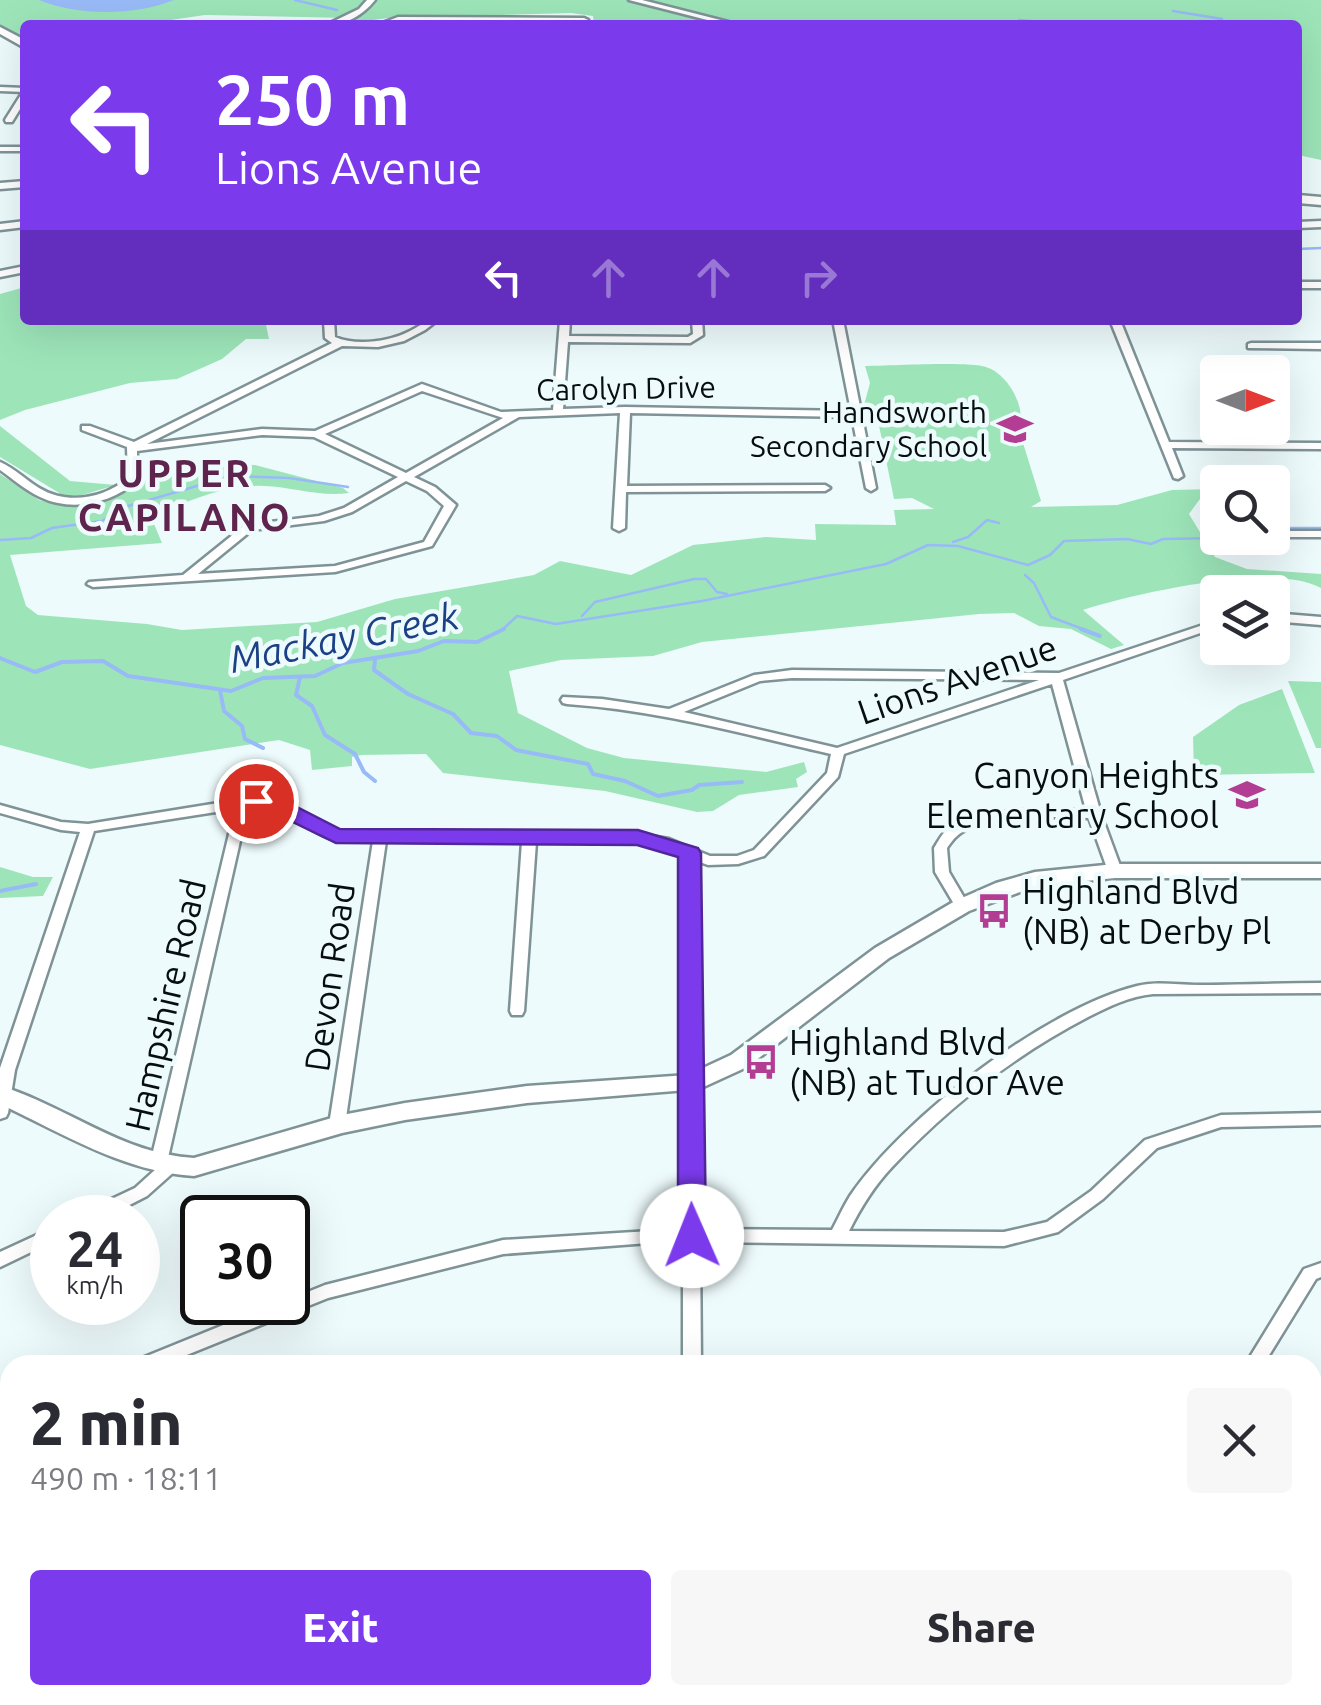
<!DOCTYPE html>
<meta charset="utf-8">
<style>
body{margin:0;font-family:Ubuntu,sans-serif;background:#f7f7f7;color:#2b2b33;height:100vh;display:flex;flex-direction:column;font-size:38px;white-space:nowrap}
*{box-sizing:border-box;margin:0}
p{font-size:32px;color:#7c7c81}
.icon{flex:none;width:55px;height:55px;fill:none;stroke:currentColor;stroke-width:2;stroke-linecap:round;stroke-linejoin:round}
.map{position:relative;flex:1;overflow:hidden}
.details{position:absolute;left:0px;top:1355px;width:1322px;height:350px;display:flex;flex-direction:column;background:#fff;border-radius:30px 30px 0 0;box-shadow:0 10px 40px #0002}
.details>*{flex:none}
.guide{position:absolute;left:20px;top:20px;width:1282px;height:305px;border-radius:10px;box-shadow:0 10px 40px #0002;background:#7c3aed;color:#fff;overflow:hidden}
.needle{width:65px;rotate:90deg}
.controls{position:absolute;left:1200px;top:355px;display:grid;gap:20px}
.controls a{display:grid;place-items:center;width:90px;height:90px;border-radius:10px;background:#fff;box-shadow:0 10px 40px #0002;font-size:50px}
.speed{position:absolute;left:30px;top:1195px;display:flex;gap:20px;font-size:50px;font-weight:700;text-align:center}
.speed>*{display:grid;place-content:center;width:130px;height:130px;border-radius:50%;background:#fff;box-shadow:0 10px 40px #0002;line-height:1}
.speed small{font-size:25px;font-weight:400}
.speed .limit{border:5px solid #111;border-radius:15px;background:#fff;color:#111}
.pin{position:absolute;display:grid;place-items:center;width:85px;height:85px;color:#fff;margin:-42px;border:5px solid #fff;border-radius:50%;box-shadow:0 2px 10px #0007}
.me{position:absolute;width:110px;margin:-55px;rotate:359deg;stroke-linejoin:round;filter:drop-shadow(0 0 8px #0008)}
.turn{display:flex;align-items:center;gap:35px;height:210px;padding:0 30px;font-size:45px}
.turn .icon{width:130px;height:130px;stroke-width:2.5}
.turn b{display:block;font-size:70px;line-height:85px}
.lanes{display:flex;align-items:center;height:95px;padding:0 30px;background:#0003;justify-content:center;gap:50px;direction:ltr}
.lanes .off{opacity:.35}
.round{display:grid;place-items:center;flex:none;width:105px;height:105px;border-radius:10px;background:#f7f7f7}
.summary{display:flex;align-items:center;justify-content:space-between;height:170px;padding:0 30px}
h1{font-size:60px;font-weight:800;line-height:75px}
.primary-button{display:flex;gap:20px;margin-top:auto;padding:20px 30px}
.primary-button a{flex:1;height:115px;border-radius:10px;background:#7c3aed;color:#fff;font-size:40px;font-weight:800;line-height:115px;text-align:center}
.primary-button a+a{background:#f7f7f7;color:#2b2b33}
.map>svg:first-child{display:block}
.green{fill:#9de5b9}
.water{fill:#98baf6}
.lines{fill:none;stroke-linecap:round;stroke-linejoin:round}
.stream-far1{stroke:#98baf6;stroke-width:2.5}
.stream{stroke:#98baf6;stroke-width:4}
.street-casing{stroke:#7f9397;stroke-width:5}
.secondary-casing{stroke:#7f9397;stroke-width:5}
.street{fill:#fff;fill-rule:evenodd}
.secondary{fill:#fff;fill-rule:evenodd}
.route{fill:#7c3aed;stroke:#51269a;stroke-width:2.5}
.labels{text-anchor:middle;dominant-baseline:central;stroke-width:9;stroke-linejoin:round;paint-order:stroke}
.far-street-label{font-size:30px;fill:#070e10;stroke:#eefbfd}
.far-poi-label{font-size:30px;fill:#070e10;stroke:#eefbfd;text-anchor:end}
.street-label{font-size:35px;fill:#070e10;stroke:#eefbfd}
.poi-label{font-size:35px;fill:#070e10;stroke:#eefbfd;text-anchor:start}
.far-district-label{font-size:38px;font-weight:bold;letter-spacing:2.5px;fill:#5e244d;stroke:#eefbfd}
.water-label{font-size:38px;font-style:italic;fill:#1b4085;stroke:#eefbfd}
</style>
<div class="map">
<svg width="1321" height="1705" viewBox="0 0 1321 1705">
<rect width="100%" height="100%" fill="#eefbfd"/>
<!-- green -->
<g class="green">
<path d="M0,0h1321v160l-23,-5v-130h-704l-1,-9 -22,-3 -183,5 -52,7 14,-7 -145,-3 -68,10h-112v13l-25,-13z"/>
<path d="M25,287v33h248l-7,5 3,14h-23l-24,20 -45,20 -47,4 -105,27 -25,10v-126z"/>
<path d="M865,366c24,0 103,-5 121,1 22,7 41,40 33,63l22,71 -10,6 86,-2 55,-15 45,-1 -12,3 -16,22 26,43 32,12 74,5v14c-47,-26 -185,5 -238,22l41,35 -13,4 -40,-20 -32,-3 -25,-13 -35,1 -277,28 -49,14 -92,4 -52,11 9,42 69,35 37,10 142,14 38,-10 3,10 -11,7 2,8 -59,8 -26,16 -16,1 -92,-21 -162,-18 -17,-19 -65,1 -9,2v9l-40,4 -2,-20 -31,-10 -189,29 -90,-24v-271l39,26 15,4 28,1 53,-16 6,-9 90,-16 24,1 88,23 6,5c-30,4 -56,-6 -85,-7 -38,-2 -79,16 -113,31l11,26 -152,12 16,51 12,9 109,9 35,6 135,-8 78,-23 139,-24 26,-14 71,14 62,-30 73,-8 50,3 -1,-16 81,1 -2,-15 40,-1 -22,-11 -18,1 -19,-93 -11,-1 6,-22z"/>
<path d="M0,426l70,55 46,4 -47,14 -69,-42z"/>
<path d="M1288,681l33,1v66h-5z"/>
<path d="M1282,689l33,84 -121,2 -1,-38 46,-32z"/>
<path d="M0,867l33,10h20l-10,19 -43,2z"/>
</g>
<!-- water -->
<path class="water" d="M39,0h135c-39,16 -97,16 -135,0z"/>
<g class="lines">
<!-- stream-far1 -->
<g class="stream-far1">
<path d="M295,0l42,10"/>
<path d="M1173,11l49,8"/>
<path d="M1019,20l45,4"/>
<path d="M1298,249l23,-1"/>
<path d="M1272,528h49"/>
<path d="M0,540l31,-2 21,-10 50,-7 23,-14 106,-31 58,2 59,9"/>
<path d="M953,542l15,-5 19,-17 12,3"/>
<path d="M1025,575l9,8 17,34 37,14"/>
<path d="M582,616l13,-14 99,-23h12l11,13 10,2"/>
<path d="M501,631l16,-15 39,8 146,-23 184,-37 42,-19 30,1 70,19 22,-10 14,-14 63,-2 24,5 12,-5 56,-1"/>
</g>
<!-- stream -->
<g class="stream">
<path d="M1081,629l19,7"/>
<path d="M0,658l35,14 27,-10 41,-1 25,15 103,15 32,-13 52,-2 28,-13 75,-12 26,-10 33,1 27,-13"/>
<path d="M375,660l-1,10 34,24 45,20 18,19 26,3 19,14 72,14 5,10 32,7 33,15 34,-6 7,-5 43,-3"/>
<path d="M300,677l-4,18 16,11 13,29 30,19 9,18 11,9"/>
<path d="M220,690l4,21 18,15 3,13 18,9"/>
<path d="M0,891l36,-7"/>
</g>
<defs>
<g id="street">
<path d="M367,0h8c-12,15 -29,25 -49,25l33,-16z"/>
<path d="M629,0h13l98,25h-13z"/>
<path d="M398,17l186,1 4,2 -4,2 -185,-1 -11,4h-11z"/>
<path d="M0,87l25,1v4l-25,-1z"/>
<path d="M22,93h3v8l-13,21h-6l-1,-2z"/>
<rect x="0" y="147" width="25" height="4"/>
<path d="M25,181v6l-25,2v-6z"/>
<path d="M25,221v6l-25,3v-6z"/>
<path d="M1321,221v6l-23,1v-6z"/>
<path d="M25,266v6l-25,5v-6z"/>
<rect x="1298" y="282" width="23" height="6"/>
<path d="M324,320h10l1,17c20,9 53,5 73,-5 11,-5 17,-12 30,-12l-13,10 -21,11 -26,6 -36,-1 -195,98 115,-15 53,2 107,-47 79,28 52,-2 7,-90h10l-1,16 119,1 5,-3 -1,-14h10l1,15 -13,8 -122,-1 -5,67 62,-2 226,4 -18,-91h10l33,168 -5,3 -5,-3 -14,-71 -222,-4 -3,73 198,-1 5,3 -5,3 -199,1 -1,36 -6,3 -6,-3 7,-115 -101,4 -105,60 21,10 21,18 -24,41 -97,26 -242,15 -6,-3 2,-2 94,-7 62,-50 74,-9 25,-8 54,-31 -84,-40 -52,-2 -125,16v30c-26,23 -66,31 -97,16 -15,-7 -27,-18 -40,-27v-8c14,6 26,18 39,26 28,17 64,11 89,-10l-1,-31 -45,-17v-4h8l44,16 198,-99 -7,-5zM422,391l81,27 -97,55 -81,-39zM406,481l21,10 17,15 -20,36 -89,24 -137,8 54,-44 72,-9 28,-9z"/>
<path d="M1110,320h10l49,122 152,1v6l-149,-1 11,28 -5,3 -4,-1z"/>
<path d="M1251,343h70v6l-73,-1v-4z"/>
<rect x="1272" y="531" width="49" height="6"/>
<path d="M1272,613l49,4v8l-49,-4z"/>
<path d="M1218,620v7l-155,53 38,134 21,57 -2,3 -5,2 -7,-5 -19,-53c-33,-1 -107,-5 -132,18 -4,3 -7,8 -10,12l2,24 20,34 -2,3h-10l-22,-37 -1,-24c4,-6 8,-15 14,-19 27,-23 103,-20 138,-19l-34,-126 -208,70 -6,23 -74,79 -26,8 -30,1 -11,-4 3,368 132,1c6,-11 11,-23 18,-34 53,-78 195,-187 287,-210 20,-5 41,-1 61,-1 41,0 82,-2 123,-2v10l-168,1c-23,2 -45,13 -65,23 -73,38 -140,90 -196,150 -18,19 -31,40 -43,64l155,1 43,-10 44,-31 54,-51 76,-25 100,-2v12l-100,2 -64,21 -54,51 -45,33 -54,14 -304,-4 1,123h-18v-123h-21l-159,12 -175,44 -166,67h-28l3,-5 143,-58h8v-2l37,-15 178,-45 180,-11v-374l-22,-9 -23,-4h-102l-12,169 -2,4h-10l-2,-4 12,-169 -136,-1 -41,284 -2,4 -6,2 -6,-2 -2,-4 44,-284c-13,-1 -29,2 -41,-2 -28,-9 -53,-37 -84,-33l-81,356 8,1 2,4 -2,4 -28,25 -43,22h-24l2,-5 53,-25 21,-19 -6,-5 85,-355 -141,22 -79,239 -7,43 -2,4 -6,2v-51l80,-236 -19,-2 -61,-17v-8l61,17 27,2 149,-24 6,-3h13l24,5 58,30 300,2 31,5 41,17h27l17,-6 73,-77 4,-19c-88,-20 -174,-44 -264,-50l-4,-1 -2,-3 2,-3 39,2 67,10 85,-34 38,-5 267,3zM792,678l247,2 -202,68 -153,-36 76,-31z"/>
<path d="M52,1228v14l-52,25v-15z"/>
<path d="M1321,1263v14l-5,2 -53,86h-18l59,-96z"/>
<rect x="1312" y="1401" width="9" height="16"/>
<path d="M10,1446v18l-10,5v-18z"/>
<path d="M0,1657l10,5v20l-10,-5z"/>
<path d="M1321,1684v21h-17l5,-10h3l2,-8z"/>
<path d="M28,1695h21l4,10h-21z"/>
<path d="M357,1695h26l-7,10h-25z"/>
<rect x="680" y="1695" width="20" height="10"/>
<path d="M961,1695h20l-4,10h-20z"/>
</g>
<g id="secondary">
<path d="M0,27l25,13v8l-25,-14z"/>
<path d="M1298,195l23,2v8l-23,-2z"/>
<path d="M1115,864h206v14h-206l-79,8 -67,25 -80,47 -142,109 -48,22 -172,14 -122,17 -63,13 -148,43c-70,-4 -132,-43 -194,-72v-18c67,20 121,68 194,72l148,-43 63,-12 122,-17 161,-11 43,-20 144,-107 80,-47 41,-18 39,-11z"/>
</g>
</defs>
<!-- street casing -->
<use href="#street" class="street-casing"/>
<!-- secondary casing -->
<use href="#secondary" class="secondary-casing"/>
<!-- street -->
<use href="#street" class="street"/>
<!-- secondary -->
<use href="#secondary" class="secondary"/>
</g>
<!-- route -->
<path class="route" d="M256,794l27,6 57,29 298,1 60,18 3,5 5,383 -4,8 -10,3 -10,-3 -4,-8v-379l-41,-12 -301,-2 -68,-33 -20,-4 -3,-5z"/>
<!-- icons -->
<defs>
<symbol id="school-bare" viewBox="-9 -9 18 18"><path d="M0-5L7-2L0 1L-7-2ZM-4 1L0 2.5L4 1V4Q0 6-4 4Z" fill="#b43d94" stroke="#eefbfd" stroke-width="2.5" paint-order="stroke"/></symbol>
<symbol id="bus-bare" viewBox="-9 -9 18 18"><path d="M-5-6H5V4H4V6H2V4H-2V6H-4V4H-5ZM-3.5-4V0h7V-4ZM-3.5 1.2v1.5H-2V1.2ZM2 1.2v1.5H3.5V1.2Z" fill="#b43d94" stroke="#eefbfd" stroke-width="2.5" paint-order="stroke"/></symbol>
</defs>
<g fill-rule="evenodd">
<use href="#school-bare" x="990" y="404" width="50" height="50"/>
<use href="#school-bare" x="1222" y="770" width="50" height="50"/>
<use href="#bus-bare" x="969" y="886" width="50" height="50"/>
<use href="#bus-bare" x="736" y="1037" width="50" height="50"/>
</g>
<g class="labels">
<!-- far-street labels -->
<g class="far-street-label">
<text transform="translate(626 388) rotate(-1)">Carolyn Drive</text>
</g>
<!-- far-poi labels -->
<g class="far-poi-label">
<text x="987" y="412">Handsworth<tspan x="987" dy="34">Secondary School</tspan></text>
</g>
<!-- street labels -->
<g class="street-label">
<text transform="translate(957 679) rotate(-19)">Lions Avenue</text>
<text transform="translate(329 977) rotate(-82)">Devon Road</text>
<text transform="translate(165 1005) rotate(-77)">Hampshire Road</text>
</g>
<!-- poi labels -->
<g class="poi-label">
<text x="1219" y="775" text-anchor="end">Canyon Heights<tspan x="1219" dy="40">Elementary School</tspan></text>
<text x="1022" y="891">Highland Blvd<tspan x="1022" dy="40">(NB) at Derby Pl</tspan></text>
<text x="789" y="1042">Highland Blvd<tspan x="789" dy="40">(NB) at Tudor Ave</tspan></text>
</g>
<!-- far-district labels -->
<g class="far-district-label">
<text x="185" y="473">UPPER<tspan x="185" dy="44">CAPILANO</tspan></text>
</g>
<!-- water labels -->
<g class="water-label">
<text transform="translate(344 637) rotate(-11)">Mackay Creek</text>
</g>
</g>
</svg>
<div class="controls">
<a><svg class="needle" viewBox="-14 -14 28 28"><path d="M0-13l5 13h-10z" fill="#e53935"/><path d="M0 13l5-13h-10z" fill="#7c7c81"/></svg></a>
<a><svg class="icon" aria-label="search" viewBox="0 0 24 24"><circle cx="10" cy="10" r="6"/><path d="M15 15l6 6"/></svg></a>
<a><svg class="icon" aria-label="layers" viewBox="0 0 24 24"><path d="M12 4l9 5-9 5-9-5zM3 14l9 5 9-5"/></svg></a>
</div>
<div class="speed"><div>24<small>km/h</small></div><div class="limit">30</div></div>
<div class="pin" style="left:256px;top:801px;background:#d93025"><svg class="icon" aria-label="arrive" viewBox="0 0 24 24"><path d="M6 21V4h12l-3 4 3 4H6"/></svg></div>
<svg class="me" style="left:692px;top:1236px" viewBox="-20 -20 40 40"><circle r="19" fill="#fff"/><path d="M0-13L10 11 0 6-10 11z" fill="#7c3aed"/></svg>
<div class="guide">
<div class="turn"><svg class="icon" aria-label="left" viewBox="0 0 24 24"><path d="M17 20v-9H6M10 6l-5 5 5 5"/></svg><div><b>250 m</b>Lions Avenue</div></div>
<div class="lanes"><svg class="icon" aria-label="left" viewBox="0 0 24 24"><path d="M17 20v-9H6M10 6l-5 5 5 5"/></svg><svg class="icon off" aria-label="ahead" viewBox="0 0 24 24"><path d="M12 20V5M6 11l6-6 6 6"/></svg><svg class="icon off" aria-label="ahead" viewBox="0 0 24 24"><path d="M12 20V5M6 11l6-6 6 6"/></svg><svg class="icon off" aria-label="right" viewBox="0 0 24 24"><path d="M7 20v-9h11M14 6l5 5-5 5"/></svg></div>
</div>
<section class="details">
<div class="summary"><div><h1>2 min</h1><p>490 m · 18:11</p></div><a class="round"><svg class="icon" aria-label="close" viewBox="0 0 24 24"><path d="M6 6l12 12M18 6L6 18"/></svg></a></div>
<div class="primary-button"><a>Exit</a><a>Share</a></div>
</section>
</div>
